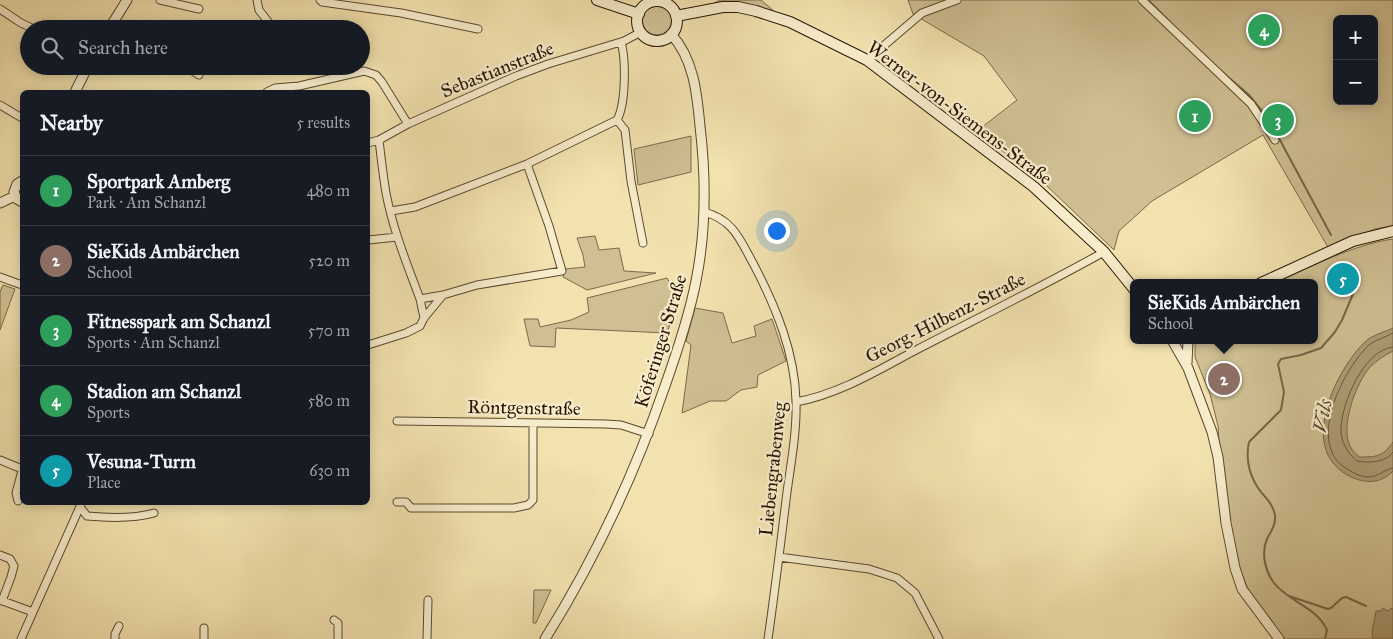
<!DOCTYPE html>
<html lang="en">
<head>
<meta charset="utf-8">
<style>
	:root { --surface:#171b24; --page:#242831; --text:#f1f3f6; --muted:#9ea1a6; --line:#363941; --accent:#db2777 }
	body { margin:0; font-family:"IM FELL Great Primer",serif; background:var(--page); color:var(--text) }
	.controls { position:absolute; right:15px; top:15px; display:grid; overflow:hidden; border-radius:8px; box-shadow:0 2px 12px #0003 }
	.controls button { width:45px; height:45px; display:grid; place-items:center; padding:0; border:0; border-bottom:1px solid var(--line); background:var(--surface); color:var(--text); font:25px sans-serif }
	.you { position:absolute; left:776px; top:230px; width:18px; height:18px; margin:-12px; border:4px solid #fff; border-radius:50%; background:#1a73e8; box-shadow:0 0 0 8px #1a73e833 }
	.badge { display:grid; place-items:center; width:32px; height:32px; border-radius:50%; background:var(--accent); color:#fff; font-size:16px; font-weight:700 }
	.pin { position:absolute; translate:-50% -50%; border:2px solid #fff; box-shadow:0 1px 5px #0006 }
	.popup { position:absolute; left:1130px; top:279px; width:188px; height:65px; box-sizing:border-box; display:grid; place-content:center; border-radius:8px; background:var(--surface); filter:drop-shadow(0 1px 4px #0005); font-size:16px; white-space:nowrap; color:var(--muted) }
	.popup b { font-size:19px; color:var(--text) }
	.popup::after { content:''; position:absolute; left:50%; top:100%; margin-left:-10px; border:10px solid transparent; border-top-color:var(--surface) }
	.list { margin:0; padding:0; list-style:none }
	h2 { display:flex; justify-content:space-between; align-items:center; height:65px; margin:0; padding:0 20px; font-size:21px }
	h2 small { font-size:16px; font-weight:400; color:var(--muted) }
	.list li { display:grid; grid-template-columns:32px 1fr auto; gap:15px; align-items:center; box-sizing:border-box; height:70px; padding:0 20px; border-top:1px solid var(--line) }
	.list b { display:block; font-size:19px; white-space:nowrap }
	.list p { margin:0; font-size:16px; white-space:nowrap; color:var(--muted) }
	.list em { font-size:16px; font-style:normal; color:var(--muted) }
	.icon { flex:none; width:28px; height:28px; fill:none; stroke:currentColor; stroke-width:2; stroke-linecap:round; stroke-linejoin:round }
	.map { position:relative; flex:none; width:1393px; height:639px; overflow:hidden }
	.search { position:absolute; background:var(--surface); box-shadow:0 2px 12px #0003; left:20px; top:20px; width:350px; height:55px; display:flex; align-items:center; gap:12px; box-sizing:border-box; padding:0 18px; border-radius:28px; color:var(--muted); font-size:19px }
	.panel { position:absolute; background:var(--surface); box-shadow:0 2px 12px #0003; left:20px; top:90px; width:350px; height:415px; border-radius:8px }
	.map>svg:first-child { display:block }
</style>
</head>
<body>
<div class="map">
<svg width="1393" height="639" viewBox="0 0 1393 639">
	<rect width="100%" height="100%" fill="#f2e2af"/>
	<filter id="stains"><feTurbulence type="fractalNoise" baseFrequency=".004" numOctaves="4"/><feColorMatrix values="0 0 0 0 .2 0 0 0 0 .09 0 0 0 0 .02 0 0 0 .5 -.17"/></filter>
	<radialGradient id="worn" r=".72"><stop offset=".6" stop-color="#630" stop-opacity="0"/><stop offset="1" stop-color="#630" stop-opacity=".3"/></radialGradient>
	<path fill="#cfbf92" stroke="#7b6a4a" fill-rule="evenodd" d="M720,0H761L775,12L750,6L711,5Z
		M908,0H1393V226L1375,229L1329,249L1263,135L1152,201L1119,231L1114,250L1047,186L977,131L1017,100L984,56L913,14ZM1337,19H1374V101H1337Z
		M642 20a15 15 0 1 1 30 0a15 15 0 1 1-30 0Z
		M691,136V172L638,185L634,149Z
		M595,236L599,250L619,248L624,271L656,273L587,290L563,277L565,269L585,267L583,255L577,238Z
		M1393,239V639H1282L1253,602L1234,554L1220,456L1218,426L1210,394L1195,357V345L1198,340H1314V283H1275C1313,266 1352,245 1393,239Z
		M667,278L679,299L667,333L556,328L555,347L530,346L524,319H538L540,327L571,320L589,312L587,298Z
		M3,285L15,289L0,330V292Z
		M695,308L723,313L732,343L756,336L754,326L772,319L786,361L758,375L757,387L741,390L726,401H710L682,413L691,345L686,341Z
		M534,590H551L536,623H533Z"/>
	<path fill="#ad9c74" stroke="#776646" d="M1393,328V351C1385,355 1377,360 1370,367C1356,383 1339,428 1351,448C1353,451 1357,454 1359,457C1376,457 1383,457 1393,442V471C1374,493 1337,477 1327,453C1313,419 1341,365 1365,342C1372,335 1385,332 1393,328Z
		M1383,608L1388,611L1391,608L1393,609V639H1373L1372,632L1376,611H1381Z"/>
	<g fill="none" stroke-linecap="round" stroke-linejoin="round">
		<path stroke="#6a583b" stroke-width="1" d="M1393,333C1386,337 1375,340 1369,345C1344,368 1307,441 1344,467C1352,472 1359,477 1369,477C1378,477 1385,469 1393,468
			M1393,347C1364,350 1342,402 1341,428C1340,441 1348,454 1357,461C1370,463 1385,463 1393,452"/>
		<path stroke="#776646" stroke-width="2" d="M1148,0L1171,23
			M1221,71L1249,95L1262,111L1274,129L1331,235
			M1289,596L1328,609L1331,608L1342,598L1346,597L1366,606
			M1325,639L1327,630C1317,607 1289,602 1274,583C1265,571 1261,553 1267,539C1271,531 1276,525 1275,515C1273,505 1267,499 1261,492C1250,478 1245,460 1249,442L1281,410L1284,392L1278,364L1281,359L1301,355L1321,348L1335,332L1342,320L1353,294"/>
		<g stroke="#5a482d" stroke-width="9">
			<path id="minor" d="M160,0L199,9
				M257,0L259,10L274,29
				M320,0L322,2L401,13L478,29
				M1142,0L1251,104L1275,140
				M0,9L21,23L34,29
				M621,42C626,59 626,104 617,120L625,130L631,181L643,243
				M867,60L922,13L957,0
				M175,66L193,71L199,75
				M267,92L275,88L299,86L364,71L376,75L382,82L408,124
				M0,105L22,118
				M379,140C381,157 383,175 386,193C393,230 407,264 420,299
				M368,143L379,140L408,124L516,76L548,64L624,41L641,32
				M391,211L415,207L527,164L617,120
				M704,212C734,220 740,240 754,265C776,307 795,353 796,401C797,431 791,463 787,492C781,541 775,590 768,639
				M368,240L397,237
				M0,277L22,285
				M443,295L477,285L562,271L549,226L527,164
				M368,345L406,333L420,326L424,318L443,295L420,299L424,318
				M796,402C840,394 880,369 918,349C980,317 1043,286 1104,252
				M397,421L606,424L621,425L649,434
				M0,460L22,469
				M18,501L16,493L22,471
				M397,502H406L411,508H514L528,505L533,500V423
				M80,507L87,516C109,518 133,519 154,513
				M0,555L10,559L14,566L11,577L2,601
				M779,557L869,569L897,578L915,593L939,639
				M0,600L33,612
				M334,620L338,623V639
				M204,628V639
				M21,639L82,502
				M115,639V634L119,626
				M427,639L428,600"/>
		</g>
		<g stroke="#5a482d" stroke-width="11">
			<path id="tertiary" d="M658,1V0
				M109,29L127,0
				M75,92L88,66
				M22,181L17,184L14,192L17,199L22,202
				M0,203L15,196
				M1172,340L1188,368L1212,432L1218,457L1226,523L1235,568L1242,589L1279,639
				M1187,363L1188,340
				M545,639C595,559 634,476 665,386C677,352 689,317 696,281C706,231 706,177 700,126C697,94 694,59 671,34"/>
		</g>
		<g stroke="#271502" stroke-width="12">
			<path id="secondary" d="M597,0L639,14
				M637 21a20 20 0 1 1 40 0a20 20 0 1 1-40 0Z
				M676,16L723,7H738L756,11L790,22L867,60L1034,187L1104,252L1134,289
				M1261,283L1353,241L1393,231"/>
		</g>
		<use href="#minor" stroke="#f7eccb" stroke-width="7"/>
		<use href="#tertiary" stroke="#f7eccb" stroke-width="9"/>
		<use href="#secondary" stroke="#f7eccb" stroke-width="10"/>
	</g>
	<g text-anchor="middle" stroke-width="4.5" stroke-linejoin="round" paint-order="stroke">
		<g font-size="19" fill="#271502" stroke="#f7eccb">
			<text transform="translate(497 69) rotate(-22)" y="7">Sebastianstraße</text>
			<text transform="translate(960 112) rotate(37)" y="7">Werner-von-Siemens-Straße</text>
			<text transform="translate(945 317) rotate(-27)" y="7">Georg-Hilbenz-Straße</text>
			<text transform="translate(660 341) rotate(-73)" y="7">Köferinger Straße</text>
			<text transform="translate(524 407) rotate(1)" y="7">Röntgenstraße</text>
			<text transform="translate(772 469) rotate(-84)" y="7">Liebengrabenweg</text>
		</g>
		<g font-size="20" font-style="italic" fill="#5d4b30" stroke="#f7eccb">
			<text transform="translate(1322 416) rotate(-79)" y="7">Vils</text>
		</g>
	</g>
	<rect width="100%" height="100%" filter="url(#stains)"/>
	<rect width="100%" height="100%" fill="url(#worn)"/>
</svg>
<div class="controls">
<button>+</button>
<button>−</button>
</div>
<div class="you"></div>
<div class="pin badge" style="left:1195px;top:116px;background:#2e9e5b">1</div>
<div class="pin badge" style="left:1224px;top:379px;background:#8d6e63">2</div>
<div class="popup"><b>SieKids Ambärchen</b>School</div>
<div class="pin badge" style="left:1278px;top:120px;background:#2e9e5b">3</div>
<div class="pin badge" style="left:1264px;top:30px;background:#2e9e5b">4</div>
<div class="pin badge" style="left:1343px;top:279px;background:#0f9aa8">5</div>
<div class="search"><svg class="icon" aria-label="search" viewBox="0 0 24 24"><circle cx="10" cy="10" r="6"/><path d="M15 15l6 6"/></svg>Search here</div>
<section class="panel">
<h2>Nearby<small>5 results</small></h2>
<ul class="list">
<li><span class="badge" style="background:#2e9e5b">1</span><div><b>Sportpark Amberg</b><p>Park · Am Schanzl</p></div><em>480 m</em></li>
<li><span class="badge" style="background:#8d6e63">2</span><div><b>SieKids Ambärchen</b><p>School</p></div><em>520 m</em></li>
<li><span class="badge" style="background:#2e9e5b">3</span><div><b>Fitnesspark am Schanzl</b><p>Sports · Am Schanzl</p></div><em>570 m</em></li>
<li><span class="badge" style="background:#2e9e5b">4</span><div><b>Stadion am Schanzl</b><p>Sports</p></div><em>580 m</em></li>
<li><span class="badge" style="background:#0f9aa8">5</span><div><b>Vesuna-Turm</b><p>Place</p></div><em>630 m</em></li>
</ul>
</section>
</div>
</body>
</html>
